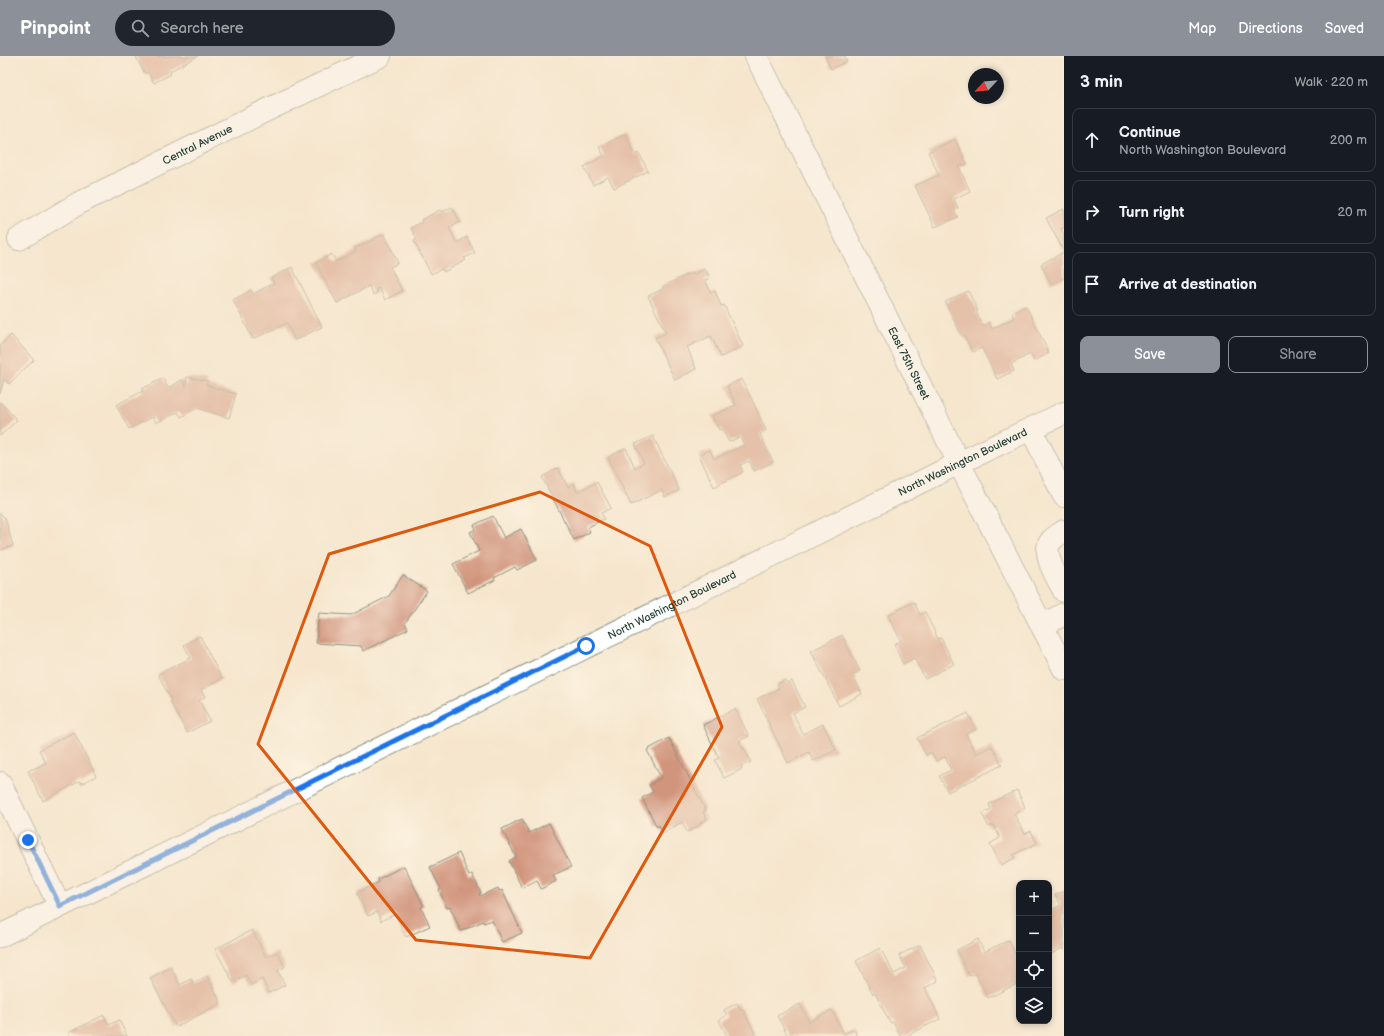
<!DOCTYPE html>
<html lang="en">
<head>
<meta charset="utf-8">
<style>
	:root { --surface:#171b24; --page:#20242c; --text:#f1f3f6; --muted:#9ea1a6; --line:#363941; --accent:#8c9099 }
	body { margin:0; font-family:"Balsamiq Sans",sans-serif; background:var(--page); color:var(--text) }
	.controls { position:absolute; right:12px; bottom:12px; display:grid; overflow:hidden; border-radius:8px; box-shadow:0 2px 6px #0003 }
	.controls button { width:36px; height:36px; display:grid; place-items:center; padding:0; border:0; border-bottom:1px solid var(--line); background:var(--surface); color:var(--text); font:20px sans-serif }
	.compass { position:absolute; left:968px; top:12px; width:36px; height:36px; border-radius:50%; background:var(--surface); box-shadow:0 2px 6px #0003; rotate:244deg }
	.stop { position:absolute; width:12px; height:12px; margin:-9px; border:3px solid #1a73e8; border-radius:50%; background:#fff }
	.stop.end { background:#1a73e8; border-color:#fff; box-shadow:0 1px 4px #0008 }
	.list { margin:0; padding:0; list-style:none }
	h2 { display:flex; justify-content:space-between; align-items:center; height:52px; margin:0; padding:0 16px; font-size:17px }
	h2 small { font-size:13px; font-weight:400; color:var(--muted) }
	.list li { display:grid; grid-template-columns:26px 1fr auto; gap:12px; align-items:center; box-sizing:border-box; height:64px; margin:0 8px 8px; padding:0 8px; border:1px solid var(--line); border-radius:8px }
	.list b { display:block; font-size:15px; white-space:nowrap }
	.list p { margin:0; font-size:13px; white-space:nowrap; color:var(--muted) }
	.list em { font-size:13px; font-style:normal; color:var(--muted) }
	.actions { display:flex; gap:8px; padding:12px 16px }
	.actions a { flex:1; padding:9px 0; border:1px solid var(--accent); border-radius:8px; text-align:center; font-size:14px; color:var(--accent) }
	.actions .main { background:var(--accent); color:#fff }
	.icon { flex:none; width:22px; height:22px; fill:none; stroke:currentColor; stroke-width:2; stroke-linecap:round; stroke-linejoin:round }
	.map { position:relative; flex:none; width:1064px; height:980px; overflow:hidden }
	header { display:flex; align-items:center; gap:24px; box-sizing:border-box; height:56px; padding:0 20px; background:var(--accent); color:#fff }
	header strong { font-size:19px }
	nav { display:flex; gap:22px; margin-inline-start:auto; font-size:14px }
	.search { width:280px; height:36px; background:var(--page); display:flex; align-items:center; gap:10px; box-sizing:border-box; padding:0 14px; border-radius:22px; color:var(--muted); font-size:15px }
	main { display:flex }
	aside { flex:1; background:var(--surface) }
	.map>svg:first-child { display:block }
</style>
</head>
<body>
<header>
<strong>Pinpoint</strong>
<div class="search"><svg class="icon" aria-label="search" viewBox="0 0 24 24"><circle cx="10" cy="10" r="6"/><path d="M15 15l6 6"/></svg>Search here</div>
<nav><a>Map</a><a>Directions</a><a>Saved</a></nav>
</header>
<main>
<div class="map">
<svg width="1064" height="980" viewBox="0 0 1064 980">
	<rect width="100%" height="100%" fill="#fcf5e5"/>
	<filter id="ink" filterUnits="userSpaceOnUse"><feTurbulence type="fractalNoise" baseFrequency=".025" numOctaves="2"/><feDisplacementMap in="SourceGraphic" scale="8" xChannelSelector="R" yChannelSelector="G"/><feConvolveMatrix kernelMatrix="1 2 1 2 8 2 1 2 1" color-interpolation-filters="sRGB"/></filter>
	<filter id="wash" filterUnits="userSpaceOnUse"><feTurbulence type="fractalNoise" baseFrequency=".012" numOctaves="4" result="noise"/><feDisplacementMap in="SourceGraphic" scale="16" xChannelSelector="R" yChannelSelector="G"/><feGaussianBlur stdDeviation="0.9" result="paint"/><feColorMatrix in="noise" values="0 0 0 0 0 0 0 0 0 0 0 0 0 0 0 0 0 1.4 0 .05"/><feComposite in="paint" operator="in"/></filter>
	<g filter="url(#wash)">
		<rect width="100%" height="100%" fill="#f6e6cd"/>
		<g id="blocks">
			<path fill="#d1947d" d="M139,0H198L170,15L171,18L154,27L148,16L145,18L136,1Z
				M825,0H845L847,5L831,13Z
				M625,78L636,99L639,97L648,115L614,132L608,121L593,129L584,111L604,100L599,91Z
				M955,83L967,108L959,111L970,135L954,143L958,152L954,154L958,161L935,171L915,130L939,119L928,96Z
				M452,151L460,166L449,172L457,187L467,181L475,197L464,202L466,204L444,216L442,213L431,218L414,185L417,183L411,172L422,166L421,164L440,154L442,156Z
				M1064,153V172L1061,173L1064,178V222L1051,228L1041,208L1064,196L1046,162Z
				M384,178L398,207L390,211L402,235L385,244L379,232L376,234L378,236L373,239L369,230L337,247L316,207L332,198L336,206L356,195L355,192L359,190V191Z
				M292,211L322,271L295,284L287,267L253,283L233,244L251,234L253,238L274,227L271,222Z
				M705,213L710,222L705,224L711,237L715,235L721,250L724,249L743,290L721,301L711,280L687,291L696,313L675,324L655,282L666,277L648,240L663,233L662,231L692,216L693,219Z
				M968,235L978,255L976,256L983,270L989,266L992,273L1014,262L1012,257L1026,250L1049,297L1034,305L1030,298L1011,308L1014,315L997,323L982,292L973,296L964,279L962,280L945,246Z
				M11,279L34,304L9,328L4,323L0,338V290Z
				M187,321L208,325L206,329L236,338L229,362L197,352L181,361L178,356L156,367L153,361L129,373L116,349L143,335L142,333L163,322L168,332L182,324L186,330Z
				M742,323L766,374L760,378L773,406L754,415L749,405L740,409L743,416L714,431L699,399L710,394L714,403L744,389L740,381L729,386L722,373L719,374L712,360L736,349L727,330Z
				M0,346L17,364L0,380Z
				M653,380L679,434L665,441L662,434L631,449L608,401L626,392L635,412L644,407L635,388Z
				M558,412L568,431L574,427L577,436L597,426L611,452L601,457L604,463L588,471L590,476L574,484L542,421Z
				M0,457L5,462L13,490L0,494Z
				M493,460L504,482L521,473L537,504L517,514L515,511L494,522L495,524L468,537L453,508L479,495L470,476L476,473L474,469Z
				M403,519L427,535L405,567L408,573L363,595L361,590L316,587L319,557L351,559L389,540Z
				M914,546L920,559L925,556L938,583L941,582L954,608L925,623L914,602L903,608L894,588L901,585L888,559Z
				M842,579L860,615L853,619L862,638L839,650L811,595Z
				M200,580L222,623L201,634L205,641L199,644L210,665L187,677L170,645L171,644L158,618L191,602L184,589Z
				M785,624L787,627L792,625L805,651L793,657L803,678L823,668L836,694L813,705L809,696L788,707L757,643L779,632L777,628Z
				M735,653L749,680L739,685L743,693L744,692L751,706L741,710L742,713L724,722L715,704L719,702L703,669Z
				M968,657L976,673L966,678L976,698L992,690L1002,709L948,736L939,720L951,714L945,701L936,705L931,696L926,699L917,682Z
				M74,676L96,720L81,728L80,725L43,745L28,715L46,707L39,694Z
				M669,682L706,755L703,756L707,763L699,768L700,769L687,776L682,766L663,777L659,769L657,771L642,742L653,736L649,729L661,722L647,694Z
				M1017,734L1025,751L1014,758L1025,778L1031,775L1037,787L1013,799L1015,802L1001,809L990,788L1000,782L994,769L989,771L982,758L991,753L989,748Z
				M522,763L529,777L549,767L571,811L553,819L556,825L541,833L537,824L522,832L509,805L516,801L502,773Z
				M459,797L469,820L472,818L481,837L479,838L480,840L498,832L499,835L502,834L522,877L502,886L492,864L484,867L483,865L461,875L450,851L447,852L439,834L441,833L430,811Z
				M404,810L424,850L421,851L430,870L406,881L395,858L381,865L377,856L368,860L357,837L379,826L378,823Z
				M1064,835V895L1062,892L1051,898L1049,894V855L1061,849L1055,839Z
				M252,874L266,901L277,896L285,911L278,915L285,929L269,937L262,923L251,929L246,919L233,926L215,893Z
				M978,883L984,896L1009,884L1019,906V927L988,942L976,917L969,920L957,894Z
				M920,889L938,925L925,932L940,963L906,980H900L893,966L890,967L875,937L873,938L856,905L880,892L894,918L906,912L899,899Z
				M171,911L180,929L191,923L193,927L207,920L221,947L176,971L150,922Z
				M737,947L740,953L742,952L756,980H727L719,964L727,959L724,954Z
				M800,948L809,966L832,954L844,978L854,973L857,980H788L777,960Z
				M104,959L109,969L119,964L127,980H70L68,977Z"/>
		</g>
	</g>
	<g filter="url(#ink)">
		<use href="#blocks" fill-opacity="0" stroke="#8a9280" stroke-width="1"/>
		<g fill="none" stroke-linecap="round" stroke-linejoin="round">
			<g stroke="#8a9280" stroke-width="24">
				<g id="minor">
					<path id="s1" d="M756,0L959,407L1064,613"/>
					<path id="s2" d="M19,183L79,147L265,55L380,0"/>
					<path d="M1031,373L1064,440"/>
					<path d="M1064,475C1060,478 1054,481 1051,485C1041,497 1058,523 1064,535"/>
					<path d="M1042,570L1064,558"/>
					<path d="M0,727L59,849"/>
					<path id="s3" d="M0,880L959,407L1064,357"/>
				</g>
			</g>
			<use href="#minor" stroke="#fff" stroke-width="22"/>
		</g>
	</g>
	<g fill="none" stroke-linecap="round" stroke-linejoin="round" filter="url(#ink)">
		<path stroke="#1a73e8" stroke-width="5" d="M28,784L60,850L586,590"/>
	</g>
	<path d="M0 0H1064V980H0ZM540,436L650,490L722,671L590,902L416,884L258,688L329,498Z" fill="#f6e6cd" fill-opacity=".55" fill-rule="evenodd"/>
	<path fill="none" stroke="#de580e" stroke-width="3" stroke-linejoin="round" d="M540,436L650,490L722,671L590,902L416,884L258,688L329,498Z"/>
	<g text-anchor="middle" stroke-width="4" stroke-linejoin="round" paint-order="stroke">
		<g font-size="11" fill="#1f3d34" stroke="#fcf5e5">
			<text dy="4" stroke="none"><textPath href="#s2" startOffset="202">Central Avenue</textPath></text>
			<text dy="4" stroke="none"><textPath href="#s1" startOffset="343">East 75th Street</textPath></text>
			<text dy="4" stroke="none"><textPath href="#s3" startOffset="1073">North Washington Boulevard</textPath></text>
			<text dy="4" stroke="none"><textPath href="#s3" startOffset="749">North Washington Boulevard</textPath></text>
		</g>
	</g>
</svg>
<div class="controls">
<button>+</button>
<button>−</button>
<button><svg class="icon" aria-label="locate" viewBox="0 0 24 24"><circle cx="12" cy="12" r="6"/><path d="M12 2v4M12 18v4M2 12h4M18 12h4"/></svg></button>
<button><svg class="icon" aria-label="layers" viewBox="0 0 24 24"><path d="M12 4l9 5-9 5-9-5zM3 14l9 5 9-5"/></svg></button>
</div>
<svg class="compass" viewBox="-18 -18 36 36"><path d="M0-13l5 13h-10z" fill="#e53935"/><path d="M0 13l5-13h-10z" fill="#9ea1a6"/></svg>
<div class="stop" style="left:586px;top:590px"></div>
<div class="stop end" style="left:28px;top:784px"></div>
</div>
<aside>
<h2>3 min<small>Walk · 220 m</small></h2>
<ul class="list">
<li><svg class="icon" aria-label="ahead" viewBox="0 0 24 24"><path d="M12 20V5M6 11l6-6 6 6"/></svg><div><b>Continue</b><p>North Washington Boulevard</p></div><em>200 m</em></li>
<li><svg class="icon" aria-label="right" viewBox="0 0 24 24"><path d="M7 20v-9h11M14 6l5 5-5 5"/></svg><div><b>Turn right</b></div><em>20 m</em></li>
<li><svg class="icon" aria-label="arrive" viewBox="0 0 24 24"><path d="M6 21V4h12l-3 4 3 4H6"/></svg><div><b>Arrive at destination</b></div></li>
</ul>
<div class="actions"><a class="main">Save</a><a>Share</a></div>
</aside>
</main>
</body>
</html>
